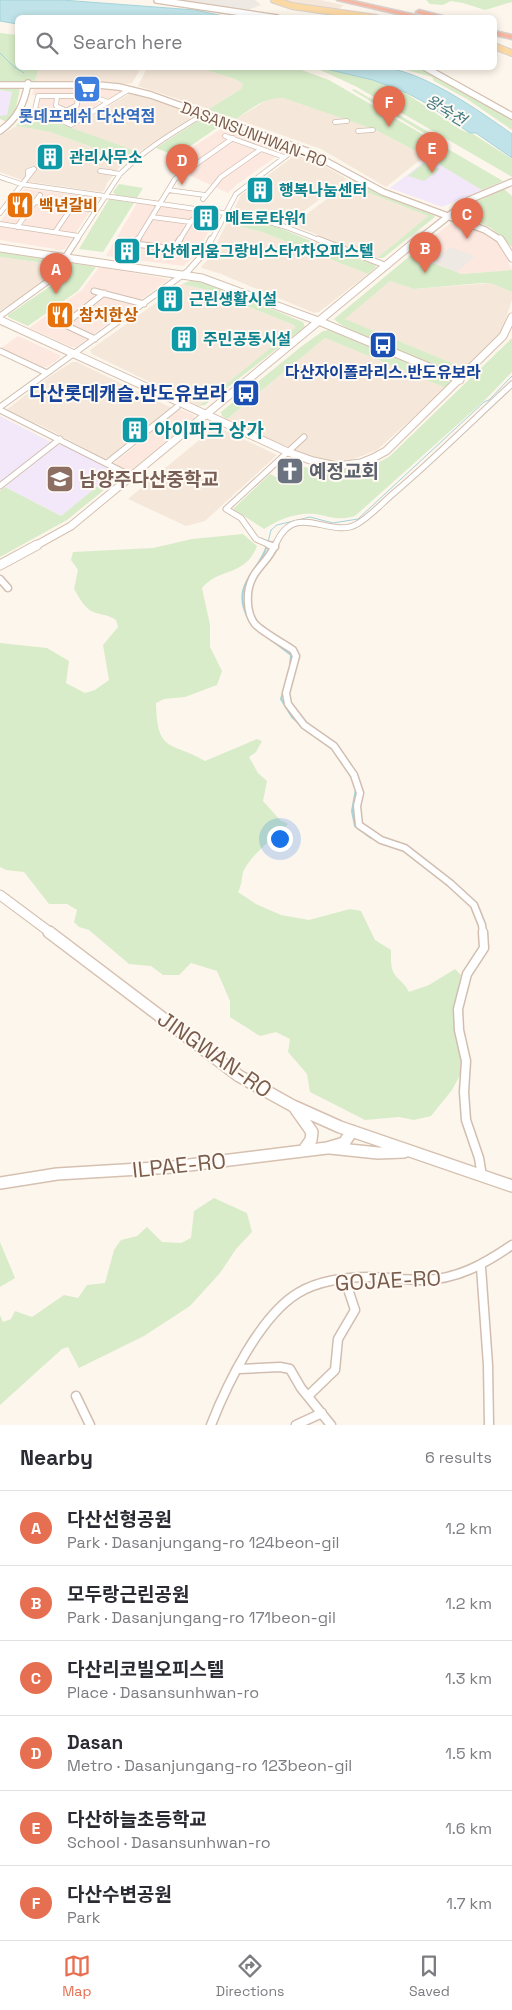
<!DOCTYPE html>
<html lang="en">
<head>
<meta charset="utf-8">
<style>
	:root { --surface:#fff; --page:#f7f7f7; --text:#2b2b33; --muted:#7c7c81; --line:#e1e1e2; --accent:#e76f51 }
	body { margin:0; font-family:"Space Grotesk","Noto Sans KR",sans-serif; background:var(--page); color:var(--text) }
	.you { position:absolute; left:279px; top:838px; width:18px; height:18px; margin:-12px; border:4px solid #fff; border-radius:50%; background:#1a73e8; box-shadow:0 0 0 8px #1a73e833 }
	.badge { display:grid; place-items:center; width:32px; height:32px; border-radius:50%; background:var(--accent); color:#fff; font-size:16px; font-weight:700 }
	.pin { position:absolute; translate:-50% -41px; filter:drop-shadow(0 1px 2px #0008) }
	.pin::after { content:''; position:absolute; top:26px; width:18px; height:15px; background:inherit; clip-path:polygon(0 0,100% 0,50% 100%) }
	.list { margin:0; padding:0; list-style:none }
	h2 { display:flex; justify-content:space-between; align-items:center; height:65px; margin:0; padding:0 20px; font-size:21px }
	h2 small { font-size:16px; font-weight:400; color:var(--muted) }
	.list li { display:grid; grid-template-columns:32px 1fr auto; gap:15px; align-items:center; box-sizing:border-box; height:75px; padding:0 20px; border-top:1px solid var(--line) }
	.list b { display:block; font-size:19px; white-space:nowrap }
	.list p { margin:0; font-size:16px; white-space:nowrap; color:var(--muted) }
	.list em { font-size:16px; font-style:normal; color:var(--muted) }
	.icon { flex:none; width:28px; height:28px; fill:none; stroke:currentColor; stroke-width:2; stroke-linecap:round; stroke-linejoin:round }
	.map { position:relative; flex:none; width:512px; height:1425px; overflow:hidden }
	.search { position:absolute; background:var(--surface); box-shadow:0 2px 8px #0003; left:15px; right:15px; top:15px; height:55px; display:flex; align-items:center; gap:12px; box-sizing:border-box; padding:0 18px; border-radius:8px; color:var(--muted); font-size:19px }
	.sheet { height:515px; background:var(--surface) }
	nav { display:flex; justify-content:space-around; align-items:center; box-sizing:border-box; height:70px; border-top:1px solid var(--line); background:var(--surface); font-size:14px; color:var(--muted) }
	nav a { display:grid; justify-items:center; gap:2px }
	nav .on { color:var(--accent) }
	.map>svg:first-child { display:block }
</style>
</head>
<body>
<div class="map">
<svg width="512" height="1425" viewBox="0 0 512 1425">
	<rect width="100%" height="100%" fill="#fdf6ec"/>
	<path fill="#f5e8da" d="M281,0H320L344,5L337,10Z
		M39,68H141L132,83L128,84L96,81H35Z
		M147,68H200L235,79L243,84L241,89L209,109L138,86Z
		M132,92L178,107L195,116L139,152L71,128Z
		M270,98H283L376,130L425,156L386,187L321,149L236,119Z
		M16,126L50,132L128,160L122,164L107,183L104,191L100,192L24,181L0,172V136Z
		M298,153L310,157L347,179L288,223L272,217L238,210L235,207L241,195Z
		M347,184H353L366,192L428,216L377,258L292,225Z
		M227,223L262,232L368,274L319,312L314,313L221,274L202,268L201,267L209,258Z
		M0,257L58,265L45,281L0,311Z
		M390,281L414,289L490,283L512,292V300L501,333L464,368L344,319Z
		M182,284L207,290L294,325L295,328L199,406L92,354L90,350Z
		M325,338L446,388L377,450L351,460L341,461L317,459L260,435L227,419Z
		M72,362H77L172,408L110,458L105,459L44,427L6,410L49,377Z
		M216,426L277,455L205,521L186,526L128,499Z"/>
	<path fill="#fde8e0" d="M38,87L77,88L74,95H32L34,88Z
		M99,87L123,90L124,91L107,100L81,94L82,88Z
		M88,97L101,104L71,122H66L37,109L39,98Z
		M227,125L286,147L287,149L236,185L228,193L170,166L174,159Z
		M26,189L96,197L98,199L65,249L61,250L0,240V222L23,190Z
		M137,203L214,214L217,215L196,255L183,266L106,256Z
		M452,222H458L493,237L499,243L512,270L462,274L411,255Z
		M99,267L169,279L76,347H71L29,328L82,290Z
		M18,336L60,355V358L47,367H43L1,348Z
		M180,409L194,415V418L129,472L113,464Z"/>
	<path fill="#efe9e4" d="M167,0H255L261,5L248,10Z
		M450,247L475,256L457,272L432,262Z"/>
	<path fill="#f3e8fa" d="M0,90L12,92L7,116H0Z
		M429,158L482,190L442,207L390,188Z
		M0,416L51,442L0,482Z
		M58,445H63L115,472L61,516L5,487Z"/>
	<path fill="#d8ecc9" d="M426,0H512V2L485,10L463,3L451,1L443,5L430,4Z
		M0,33L17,35L18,68H39L35,81H0Z
		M200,68H296L329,80L503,181L482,190L425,156L376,130L283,98C264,97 251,109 236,119L206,109H209L241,89L243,84L235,79Z
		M316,68L350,73L373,80L407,94L461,130L473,134L512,159V177L357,87Z
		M399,68H425L512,117V130L467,99L434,81L432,77Z
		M16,88L20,90L15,111L7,122L0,119V116L7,115L12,92L0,90V89Z
		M354,89L446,142L442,144L352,90Z
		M28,110H31L41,117L139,152L128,160L50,132L16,126Z
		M204,117L224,123L176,156L156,148Z
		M424,163L440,169L424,181L408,176Z
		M352,180L381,195L433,215L435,217L383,258H377L428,216L366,192L353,184H347Z
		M119,184L143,188L137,198L116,195L113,192Z
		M504,189L512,196V247L491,228L463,215L462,213L472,204Z
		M109,199L134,203L103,252L79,249Z
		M234,217L275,226L328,248L320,255L262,232L227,223L230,218Z
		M333,250L375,265L376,267L368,274L325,257Z
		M0,252L57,261L59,263L58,265L0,257Z
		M411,255L462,274L512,270V292L490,283H481L414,289L390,281L345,319L464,368L460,372L454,373C434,365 342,330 334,319Z
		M71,263L96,267L78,291L28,326L8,317V315L52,285L67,264Z
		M193,280L221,288L303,322L305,327L205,405L199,406L295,328L294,325L207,290L182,284Z
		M329,330L449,380L450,384L446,388L325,338L227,419L222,416L221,412L302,346L323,331Z
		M512,338V372L486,399L355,516C338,521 332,517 316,514C297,512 279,519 264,529L233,509L270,474L288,483L304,467C334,472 364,473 390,456Z
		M115,472L120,474V477L67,520L0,557V491L5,487L61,516Z
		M243,534L257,546C245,577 219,567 202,588L210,625V647L222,671L217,685L185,697L164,699L156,703C157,754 171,741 205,761L257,739L262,741L256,752L249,757L258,773L267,781L263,801L280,820L288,824C274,839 254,851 244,870C241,876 243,883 238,892L256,904L281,915L309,920L350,909L361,911L375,940L391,950C391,958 390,968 395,975C400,981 405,984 409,992L429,985L455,969L461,975L454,1012L461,1061L460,1075L452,1090L431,1116L414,1120L399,1117L365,1120L310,1092L307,1074L288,1052L290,1039L276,1032L260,1036L230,1017V1001L217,971L191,963L179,975H163L151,966L129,964L89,930L79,927L74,922L77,910L67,904H49L24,872L6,870L0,867V643L47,648L69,661L66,683L85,693L95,690L109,680L103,645L118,627L116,620C107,614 101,615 93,612C84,608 79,597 74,589L78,570L71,560L73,552L153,548L192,539Z
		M214,1198L247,1213L252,1232L236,1249L220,1273L190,1306L144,1336L79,1368L68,1347L62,1349L0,1405V1315L3,1322L11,1319L15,1311L32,1317L64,1295L78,1298L87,1285L105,1283L114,1250L121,1240L137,1236L147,1227L162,1242L181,1243L191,1238L194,1211Z
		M0,1242L15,1278L0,1287Z"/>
	<path fill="#bfe3e8" stroke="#a5d3da" d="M0,0H62L195,10L228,17L18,18L17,24L0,21Z
		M322,68C343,67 366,64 387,68C428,74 479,111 512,134V158L476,133H470L422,101L407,93L373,80Z"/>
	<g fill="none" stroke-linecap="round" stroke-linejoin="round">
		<path stroke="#a5d3da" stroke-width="1" d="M0,53L13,66L24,73
			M267,546L271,530L277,525L310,517L333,523L358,519L484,402L489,400L512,376"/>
		<path stroke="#a5d3da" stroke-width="2" d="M248,618C230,583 260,572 267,545
			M270,639L291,655L290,666
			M288,675L281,699L292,717L306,730
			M329,745L338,757
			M348,771L353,780
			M356,789L352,811L355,826L371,838"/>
		<g stroke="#d1beb0" stroke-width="5.5">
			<path id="street-far3" d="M57,96L56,106L67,111
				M108,102L91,96H38L35,109L71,125L130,89
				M54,118L77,105L79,85
				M335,122L347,121
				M358,131L373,130
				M225,136L284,157
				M111,172L100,171L120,174
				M0,177L21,184L252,217L286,227L322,241
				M168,190L205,195
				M203,199L221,177L261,149
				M35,202L96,210
				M0,213L34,169L28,171V175
				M152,217L190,222
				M0,224L79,236
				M17,227L40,195
				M55,232L72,207
				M76,241L120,174C146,148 176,131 207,112
				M137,241L175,179L233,138
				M179,241L192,220
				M211,241L236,194L298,147"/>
		</g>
		<g stroke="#d1beb0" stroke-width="7">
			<path id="street-far2" d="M318,239L387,266
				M128,243L204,253
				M135,244L138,239
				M174,249L180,239
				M94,291L144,304
				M0,316L51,279L77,239
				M59,322L95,339
				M65,324L104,293
				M0,351L47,373
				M0,407L188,271L204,253L211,239
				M0,410L131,476
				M107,463L177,407
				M0,486L60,439
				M272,546L256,539L241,518L226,509L304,437
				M275,546C294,498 330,540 357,524C371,516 383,502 395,492C435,458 473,420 512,384"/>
		</g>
		<g stroke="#d1beb0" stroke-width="9">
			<path id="street-far1" d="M269,545L275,547
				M275,545C269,560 257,567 252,579C246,591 246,613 255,624C261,631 284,644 293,650L296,656L286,693L288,704L304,725L334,746L354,775L360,793L357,806L359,825L381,840L405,848L450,883L474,905L482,925L483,933
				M0,579L8,588"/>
		</g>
		<g stroke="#d1beb0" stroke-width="11">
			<path id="street" d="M482,1176L479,1158L466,1120L464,1092L466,1061L459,1030L458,1009L467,974L484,948L483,932
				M481,1267L488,1365L489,1425
				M239,1369L280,1367L290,1369L301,1388L331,1425
				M76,1396L90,1425
				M308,1396L335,1370L338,1339L355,1310L345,1280
				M211,1425C227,1384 260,1316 298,1293C317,1281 346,1277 368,1277C386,1277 404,1280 421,1280C457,1280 484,1264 512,1245
				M296,1425L322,1413"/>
		</g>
		<g stroke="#d6c0b0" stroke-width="8">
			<path id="secondary-far3" d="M157,0L277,18
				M426,68L512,116
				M0,85H98L119,87L151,95L307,151L383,192L485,230L502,241
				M0,131C18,118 24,104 28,83
				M417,241L469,200L512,182"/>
		</g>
		<g stroke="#d6c0b0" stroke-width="9">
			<path id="secondary-far2" d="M500,239L512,258
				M0,248L202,278L321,322L460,380
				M0,320L288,452L313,461L337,466L361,463L373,458L386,451L503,336L512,317
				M35,546L71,526L418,239"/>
		</g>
		<g stroke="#d6c0b0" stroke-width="11">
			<path id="secondary-far1" d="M0,565L37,545
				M0,895L51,933"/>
		</g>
		<g stroke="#d6c0b0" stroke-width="14">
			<path id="secondary" d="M49,932L239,1076L293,1106L340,1127L512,1186
				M295,1108L312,1132L311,1140L304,1150
				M330,1148L378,1153L404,1152
				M0,1183L57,1174L173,1167L327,1148L344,1143L352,1131"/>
		</g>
		<g stroke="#dad1cd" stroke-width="8">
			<path id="primary" d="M274,0L292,6L376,18
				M494,46L512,53"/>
		</g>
		<g stroke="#dad1cd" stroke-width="3">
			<path id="highway" d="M337,0H349L429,18H415Z
				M419,10L446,17L447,18H434L417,13L416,12Z
				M494,31L512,35V39L494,35Z"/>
		</g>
		<use href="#street-far3" stroke="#fff" stroke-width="4"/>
		<use href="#street-far2" stroke="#fff" stroke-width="5"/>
		<use href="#street-far1" stroke="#fff" stroke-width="6"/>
		<use href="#street" stroke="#fff" stroke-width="8"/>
		<use href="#secondary-far3" stroke="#fff" stroke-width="5.5"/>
		<use href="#secondary-far2" stroke="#fff" stroke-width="7"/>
		<use href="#secondary-far1" stroke="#fff" stroke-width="9"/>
		<use href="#secondary" stroke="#fff" stroke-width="11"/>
		<use href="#primary" stroke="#fbd9a5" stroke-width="6"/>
		<use href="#highway" fill="#f7b7a3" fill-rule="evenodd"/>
	</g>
	<defs>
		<g id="supermarket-square" transform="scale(1.4375)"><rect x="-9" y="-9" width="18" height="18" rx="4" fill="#3f7fe0" stroke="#fffaf3"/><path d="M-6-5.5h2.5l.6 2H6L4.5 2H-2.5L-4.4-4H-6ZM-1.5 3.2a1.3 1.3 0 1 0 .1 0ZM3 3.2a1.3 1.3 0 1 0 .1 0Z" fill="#fff"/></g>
		<g id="building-square" transform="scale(1.4375)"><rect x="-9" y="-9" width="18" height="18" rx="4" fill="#0f9aa8" stroke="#fffaf3"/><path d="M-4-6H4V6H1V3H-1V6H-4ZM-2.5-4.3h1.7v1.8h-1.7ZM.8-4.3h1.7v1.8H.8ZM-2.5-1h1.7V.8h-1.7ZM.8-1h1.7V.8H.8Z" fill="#fff"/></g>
		<g id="restaurant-square" transform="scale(1.4375)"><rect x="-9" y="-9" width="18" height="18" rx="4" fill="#e8710a" stroke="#fffaf3"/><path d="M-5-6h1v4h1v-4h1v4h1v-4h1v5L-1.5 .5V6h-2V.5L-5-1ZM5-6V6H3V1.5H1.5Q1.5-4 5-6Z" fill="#fff"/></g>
		<g id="bus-square" transform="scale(1.4375)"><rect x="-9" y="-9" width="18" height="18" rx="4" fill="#1a4fb4" stroke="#fffaf3"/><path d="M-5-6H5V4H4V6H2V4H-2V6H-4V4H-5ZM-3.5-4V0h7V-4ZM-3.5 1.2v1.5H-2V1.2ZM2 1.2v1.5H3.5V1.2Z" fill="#fff"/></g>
		<g id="church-square" transform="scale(1.4375)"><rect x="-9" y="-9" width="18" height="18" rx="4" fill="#6b7280" stroke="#fffaf3"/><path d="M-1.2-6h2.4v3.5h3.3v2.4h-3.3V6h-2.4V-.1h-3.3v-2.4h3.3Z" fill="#fff"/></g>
		<g id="school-square" transform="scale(1.4375)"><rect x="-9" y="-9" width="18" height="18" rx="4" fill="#8d6e63" stroke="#fffaf3"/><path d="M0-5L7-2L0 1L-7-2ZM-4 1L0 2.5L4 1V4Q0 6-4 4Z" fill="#fff"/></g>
	</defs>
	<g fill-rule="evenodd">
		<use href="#supermarket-square" x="87" y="89"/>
		<use href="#building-square" x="50" y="157"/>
		<use href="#building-square" x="260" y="190"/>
		<use href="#restaurant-square" x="20" y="205"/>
		<use href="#building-square" x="206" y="218"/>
		<use href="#building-square" x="127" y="251"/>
		<use href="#building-square" x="170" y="299"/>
		<use href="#restaurant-square" x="60" y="315"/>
		<use href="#building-square" x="184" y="339"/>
		<use href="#bus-square" x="383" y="345"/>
		<use href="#bus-square" x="246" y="393"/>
		<use href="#building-square" x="135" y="430"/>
		<use href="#church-square" x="290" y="471"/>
		<use href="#school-square" x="60" y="479"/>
	</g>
	<g text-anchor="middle" stroke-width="4" stroke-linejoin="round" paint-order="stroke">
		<g font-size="16" font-style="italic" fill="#437c86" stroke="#fffaf3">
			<text transform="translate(446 110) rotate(31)" y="6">왕숙천</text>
		</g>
		<g font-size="16" font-weight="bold" fill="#366cbe" stroke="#fffaf3">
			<text x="87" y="122">롯데프레쉬 다산역점</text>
		</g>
		<g font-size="16" fill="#7a5c4d" stroke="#fffaf3">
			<text transform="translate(254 134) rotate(21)" y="6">DASANSUNHWAN-RO</text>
		</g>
		<g font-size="16" font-weight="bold" fill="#0d838f" stroke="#fffaf3" text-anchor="start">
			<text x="69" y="163">관리사무소</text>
			<text x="279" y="196">행복나눔센터</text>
			<text x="225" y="224">메트로타워1</text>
			<text x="146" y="257">다산헤리움그랑비스타1차오피스텔</text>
			<text x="189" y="305">근린생활시설</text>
			<text x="203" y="345">주민공동시설</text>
		</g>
		<g font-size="16" font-weight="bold" fill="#c56008" stroke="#fffaf3" text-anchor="start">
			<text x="39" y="211">백년갈비</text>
			<text x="79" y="321">참치한상</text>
		</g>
		<g font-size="16" font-weight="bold" fill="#164399" stroke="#fffaf3">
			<text x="383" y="378">다산자이폴라리스.반도유보라</text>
		</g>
		<g font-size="19" font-weight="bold" fill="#164399" stroke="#fffaf3" text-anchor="end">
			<text x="227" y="400">다산롯데캐슬.반도유보라</text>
		</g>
		<g font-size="19" font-weight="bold" fill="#0d838f" stroke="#fffaf3" text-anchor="start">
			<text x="154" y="437">아이파크 상가</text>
		</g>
		<g font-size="19" font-weight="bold" fill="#5b616d" stroke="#fffaf3" text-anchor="start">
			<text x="309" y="478">예정교회</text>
		</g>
		<g font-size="19" font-weight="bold" fill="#785e54" stroke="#fffaf3" text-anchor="start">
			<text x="79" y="486">남양주다산중학교</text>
		</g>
		<g font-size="22" fill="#7a5c4d" stroke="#fffaf3">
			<text transform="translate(215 1054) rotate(35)" y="8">JINGWAN-RO</text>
			<text transform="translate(179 1165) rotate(-6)" y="8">ILPAE-RO</text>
			<text transform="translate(388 1280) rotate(-3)" y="8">GOJAE-RO</text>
		</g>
	</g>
</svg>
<div class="you"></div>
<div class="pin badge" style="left:56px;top:294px">A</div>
<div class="pin badge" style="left:425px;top:273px">B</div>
<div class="pin badge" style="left:467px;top:239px">C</div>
<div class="pin badge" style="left:182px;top:185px">D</div>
<div class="pin badge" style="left:432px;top:173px">E</div>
<div class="pin badge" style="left:389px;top:127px">F</div>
<div class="search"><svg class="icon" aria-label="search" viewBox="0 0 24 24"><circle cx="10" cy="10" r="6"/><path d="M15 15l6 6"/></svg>Search here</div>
</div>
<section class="sheet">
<h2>Nearby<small>6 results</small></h2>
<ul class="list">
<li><span class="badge">A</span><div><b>다산선형공원</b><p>Park · Dasanjungang-ro 124beon-gil</p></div><em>1.2 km</em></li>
<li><span class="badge">B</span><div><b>모두랑근린공원</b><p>Park · Dasanjungang-ro 171beon-gil</p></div><em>1.2 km</em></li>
<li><span class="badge">C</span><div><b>다산리코빌오피스텔</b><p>Place · Dasansunhwan-ro</p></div><em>1.3 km</em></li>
<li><span class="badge">D</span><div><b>Dasan</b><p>Metro · Dasanjungang-ro 123beon-gil</p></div><em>1.5 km</em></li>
<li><span class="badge">E</span><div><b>다산하늘초등학교</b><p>School · Dasansunhwan-ro</p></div><em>1.6 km</em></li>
<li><span class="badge">F</span><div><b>다산수변공원</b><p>Park</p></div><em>1.7 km</em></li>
</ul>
</section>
<nav>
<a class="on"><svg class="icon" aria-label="map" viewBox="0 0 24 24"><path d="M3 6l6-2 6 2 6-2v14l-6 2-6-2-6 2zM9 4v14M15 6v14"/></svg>Map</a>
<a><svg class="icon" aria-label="directions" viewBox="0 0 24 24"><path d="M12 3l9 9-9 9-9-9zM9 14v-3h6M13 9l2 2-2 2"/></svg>Directions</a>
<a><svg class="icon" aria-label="saved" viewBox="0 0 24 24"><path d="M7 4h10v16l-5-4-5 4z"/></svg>Saved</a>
</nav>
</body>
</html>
